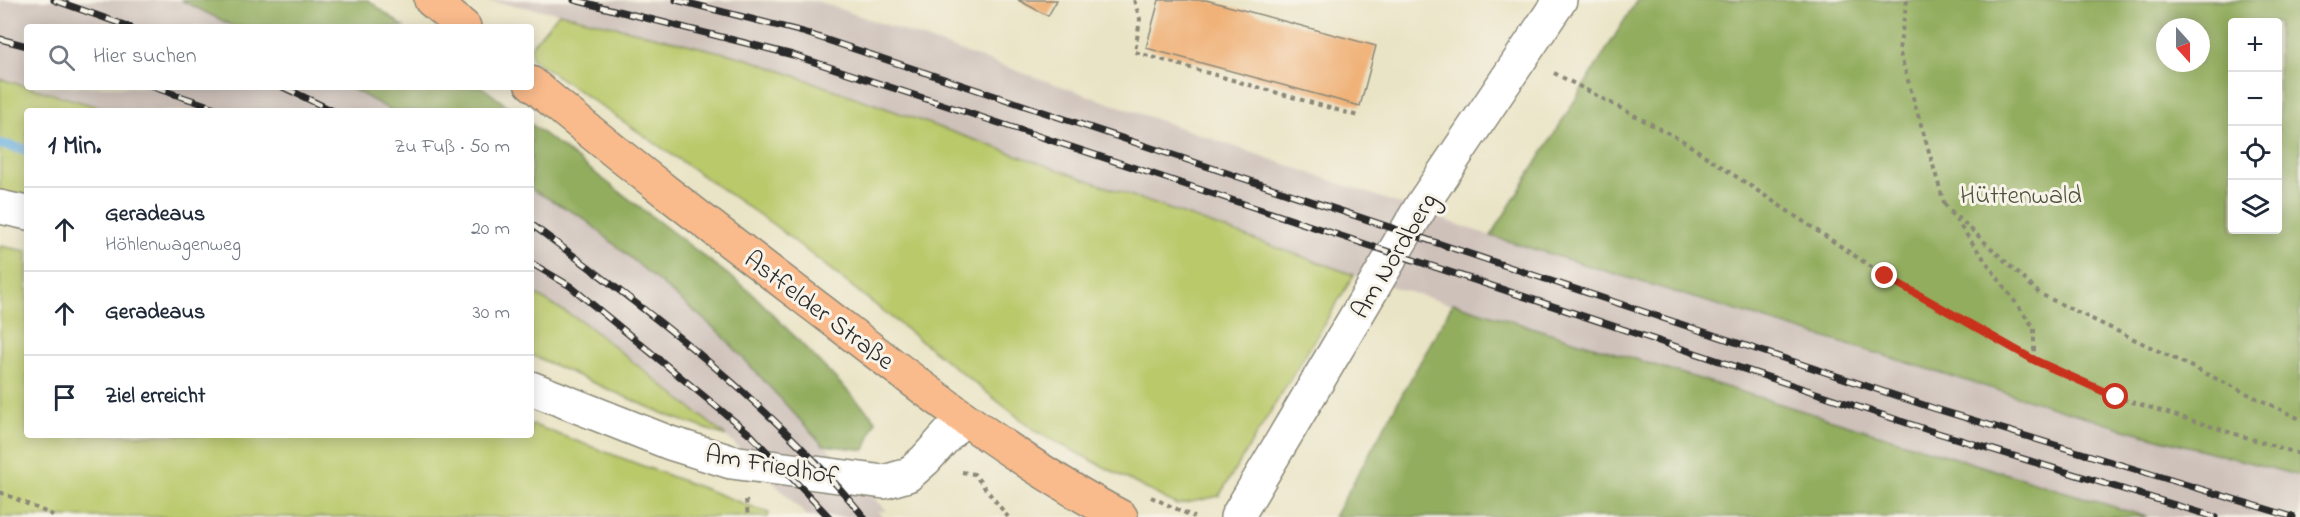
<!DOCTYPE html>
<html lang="de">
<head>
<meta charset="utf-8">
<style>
	:root { --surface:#fff; --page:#f6f6f7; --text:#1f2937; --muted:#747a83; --line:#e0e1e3 }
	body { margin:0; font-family:"Indie Flower",sans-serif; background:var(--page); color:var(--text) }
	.controls { position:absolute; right:18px; top:18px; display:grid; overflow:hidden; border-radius:6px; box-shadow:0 3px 15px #0003 }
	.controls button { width:54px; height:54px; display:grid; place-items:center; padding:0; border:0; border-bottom:2px solid var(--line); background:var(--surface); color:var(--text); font:30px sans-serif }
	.compass { position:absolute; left:2156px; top:18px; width:54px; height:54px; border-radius:50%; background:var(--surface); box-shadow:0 3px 15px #0003; rotate:159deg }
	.stop { position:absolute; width:18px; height:18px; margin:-14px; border:4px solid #c8321e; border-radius:50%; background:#fff }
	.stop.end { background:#c8321e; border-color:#fff; box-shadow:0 2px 6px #0008 }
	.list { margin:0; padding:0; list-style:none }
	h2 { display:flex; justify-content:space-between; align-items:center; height:78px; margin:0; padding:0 24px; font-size:26px }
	h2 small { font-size:20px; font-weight:400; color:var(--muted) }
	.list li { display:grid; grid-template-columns:39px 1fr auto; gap:18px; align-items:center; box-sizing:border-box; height:84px; padding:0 24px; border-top:2px solid var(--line) }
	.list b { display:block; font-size:22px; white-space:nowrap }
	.list p { margin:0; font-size:20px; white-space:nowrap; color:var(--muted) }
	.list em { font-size:20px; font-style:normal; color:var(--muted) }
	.icon { flex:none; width:33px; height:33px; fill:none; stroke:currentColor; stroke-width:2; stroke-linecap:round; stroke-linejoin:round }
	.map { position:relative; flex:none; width:2300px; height:517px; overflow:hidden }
	.search { position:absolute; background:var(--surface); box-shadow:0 3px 15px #0003; left:24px; top:24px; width:510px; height:66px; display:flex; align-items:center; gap:15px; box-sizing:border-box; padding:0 21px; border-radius:6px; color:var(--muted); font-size:22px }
	.panel { position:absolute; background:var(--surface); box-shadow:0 3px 15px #0003; left:24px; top:108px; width:510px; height:330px; border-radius:6px }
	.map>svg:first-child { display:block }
</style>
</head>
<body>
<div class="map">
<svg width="2300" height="517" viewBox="0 0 2300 517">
	<rect width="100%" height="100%" fill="#f7f3e8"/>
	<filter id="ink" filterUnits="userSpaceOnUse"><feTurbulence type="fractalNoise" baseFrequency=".0167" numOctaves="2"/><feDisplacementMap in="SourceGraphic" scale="12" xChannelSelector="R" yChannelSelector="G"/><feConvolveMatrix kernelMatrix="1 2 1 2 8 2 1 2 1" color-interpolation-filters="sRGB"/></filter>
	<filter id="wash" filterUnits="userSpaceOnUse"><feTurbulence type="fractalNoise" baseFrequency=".008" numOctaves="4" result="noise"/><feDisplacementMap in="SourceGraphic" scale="24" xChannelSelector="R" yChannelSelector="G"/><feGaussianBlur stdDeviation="1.35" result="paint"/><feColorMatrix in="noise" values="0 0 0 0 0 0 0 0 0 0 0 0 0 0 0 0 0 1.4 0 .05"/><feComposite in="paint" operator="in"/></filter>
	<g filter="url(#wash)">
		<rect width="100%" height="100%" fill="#eae4c6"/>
		<path fill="#cec1ba" d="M0,0H181L235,27H27V86L0,79Z
			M482,0L817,1L1491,236L2128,430L2300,476V517H2146L1354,275L745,58L559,13Z
			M29,87H349L392,111H113Z
			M531,189L582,217L721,334L887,511H878L882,517H808L726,436L583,322L531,292Z"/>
		<path fill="#bac96b" stroke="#727a4b" stroke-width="1.5" d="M559,13L745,58L1354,275L1219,496L1177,505L1037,432L774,225L531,58V46Z
			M0,79L113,111H27V200L0,197Z
			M0,246L27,251V435H531V424L769,513L768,517H0Z
			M531,292L583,322L726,436L664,414L531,355Z"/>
		<path fill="#93ad5f" stroke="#5f6c45" stroke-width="1.5" fill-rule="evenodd" d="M181,0H368L404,27H235Z
			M1637,0H2300V476L2128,430L1491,236ZM2278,22V230H2232V22ZM2165,27H2201V63H2165Z
			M349,87H482L514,111H392Z
			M531,124L752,293L876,420L865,450L823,445L721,334L582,217L531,189Z
			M1453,303L2147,517H1334Z"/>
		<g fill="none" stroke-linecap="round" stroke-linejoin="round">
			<path stroke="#69b0e0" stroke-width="10" d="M0,144L27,150"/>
		</g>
		<g id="blocks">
			<path fill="#f0b279" d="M1018,0H1057L1048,16Z
				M1159,0H1206L1376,46L1360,106L1146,48Z"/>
		</g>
	</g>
	<g filter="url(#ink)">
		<use href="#blocks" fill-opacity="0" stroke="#8a8878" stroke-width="1.5"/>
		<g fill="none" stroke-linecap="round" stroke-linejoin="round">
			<g stroke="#8a8878" stroke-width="36">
				<path id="street" d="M0,207L27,213
					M531,388L670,443L731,462L884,482L908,475L925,460L963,418
					M1237,517L1422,205L1560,0"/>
			</g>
			<g stroke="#8a8878" stroke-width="36">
				<path id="primary" d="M431,0L464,27
					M531,83C629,165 731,242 832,319C925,390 1017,462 1121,517"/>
			</g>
			<path stroke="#8a8878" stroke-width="4" stroke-dasharray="4.5 4.5" stroke-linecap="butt" d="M1134,0L1140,19L1135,52L1358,116
				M1907,0L1899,50L1945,206
				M1554,73L1683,141L1885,276L2034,360L2116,397L2300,454
				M1944,204L2040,294L2300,419
				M1950,212L2034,328V360
				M962,472L974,474L1008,517
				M0,492L57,517
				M1151,497L1194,517
				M746,500L748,517"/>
			<use href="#street" stroke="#fff" stroke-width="33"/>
			<use href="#primary" stroke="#fabb8c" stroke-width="33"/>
			<g stroke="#2b2b2b" stroke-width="7">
				<path id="rail" d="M54,0L130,27
					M574,0L793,55L1928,430L2215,517
					M676,0L803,32L1933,408L2293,517
					M0,39L27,46
					M153,87L224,111
					M283,87L333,111
					M531,224C650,312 770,402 864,517
					M531,263L570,286L751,435L829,517"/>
			</g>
			<use href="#rail" stroke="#f7f3e8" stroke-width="4.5" stroke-dasharray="14" stroke-linecap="butt"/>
		</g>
	</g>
	<g fill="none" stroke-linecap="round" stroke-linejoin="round" filter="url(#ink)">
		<path stroke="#c8321e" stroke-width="8" d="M1885,276L2034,360L2116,397"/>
	</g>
	<g text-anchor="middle" stroke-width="6" stroke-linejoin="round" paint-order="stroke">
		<g font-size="26" fill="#4f523b" stroke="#f7f3e8">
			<text x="2021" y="203">Hüttenwald</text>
		</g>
		<g font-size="26" fill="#2b2b2b" stroke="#f7f3e8">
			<text transform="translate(1393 255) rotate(-59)" y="9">Am Nordberg</text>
			<text transform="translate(820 309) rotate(37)" y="9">Astfelder Straße</text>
			<text transform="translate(772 464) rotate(10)" y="9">Am Friedhof</text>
		</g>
	</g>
</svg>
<div class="controls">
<button>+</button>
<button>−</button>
<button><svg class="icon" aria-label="locate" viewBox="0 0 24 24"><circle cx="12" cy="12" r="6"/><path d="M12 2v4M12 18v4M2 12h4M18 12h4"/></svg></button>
<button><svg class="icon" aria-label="layers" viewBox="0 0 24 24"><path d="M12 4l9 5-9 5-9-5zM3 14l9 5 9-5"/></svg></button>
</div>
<svg class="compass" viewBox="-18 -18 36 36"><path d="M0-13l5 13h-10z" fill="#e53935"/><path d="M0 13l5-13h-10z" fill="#747a83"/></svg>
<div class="stop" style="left:2116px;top:397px"></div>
<div class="stop end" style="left:1885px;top:276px"></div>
<div class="search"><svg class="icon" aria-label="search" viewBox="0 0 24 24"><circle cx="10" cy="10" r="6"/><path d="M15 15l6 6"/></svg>Hier suchen</div>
<section class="panel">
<h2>1 Min.<small>Zu Fuß · 50 m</small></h2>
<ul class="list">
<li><svg class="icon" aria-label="ahead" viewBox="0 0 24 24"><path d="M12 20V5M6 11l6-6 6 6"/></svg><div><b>Geradeaus</b><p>Höhlenwagenweg</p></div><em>20 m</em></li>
<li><svg class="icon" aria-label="ahead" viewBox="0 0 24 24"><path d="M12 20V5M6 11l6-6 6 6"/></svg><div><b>Geradeaus</b></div><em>30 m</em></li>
<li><svg class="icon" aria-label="arrive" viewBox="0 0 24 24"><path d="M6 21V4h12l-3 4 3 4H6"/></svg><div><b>Ziel erreicht</b></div></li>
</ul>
</section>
</div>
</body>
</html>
